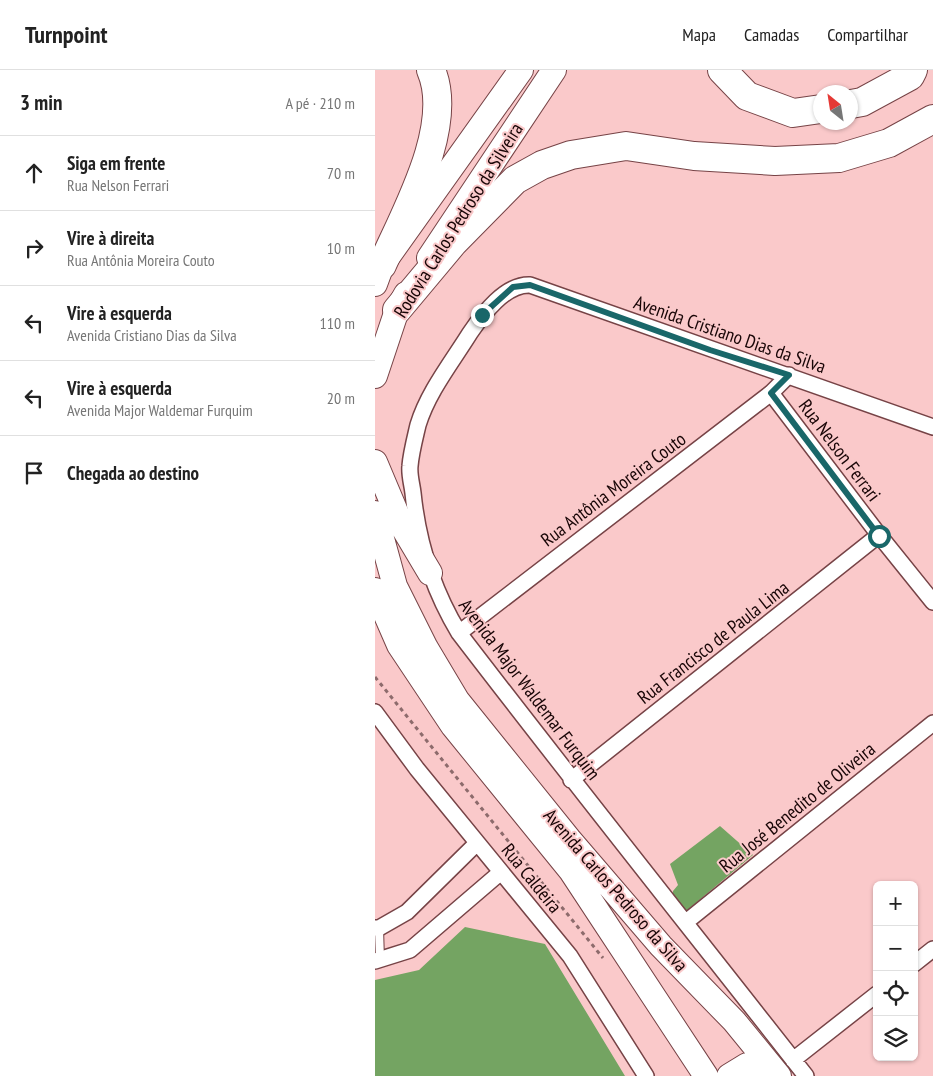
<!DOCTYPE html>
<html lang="pt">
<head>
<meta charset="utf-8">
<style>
	:root { --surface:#fff; --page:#f6f6f6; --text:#222; --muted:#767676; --line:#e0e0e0 }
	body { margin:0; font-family:"PT Sans Narrow",sans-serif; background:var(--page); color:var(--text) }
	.controls { position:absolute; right:15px; bottom:15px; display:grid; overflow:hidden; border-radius:8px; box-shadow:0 1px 4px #0004 }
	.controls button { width:45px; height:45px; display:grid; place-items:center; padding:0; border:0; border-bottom:1px solid var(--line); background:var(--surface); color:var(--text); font:25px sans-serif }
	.compass { position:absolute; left:438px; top:15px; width:45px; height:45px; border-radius:50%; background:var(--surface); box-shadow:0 1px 4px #0004; rotate:330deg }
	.stop { position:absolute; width:15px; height:15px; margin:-11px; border:4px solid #196769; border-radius:50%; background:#fff }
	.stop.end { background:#196769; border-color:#fff; box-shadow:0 1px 5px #0008 }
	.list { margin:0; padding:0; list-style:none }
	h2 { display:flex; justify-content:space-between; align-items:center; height:65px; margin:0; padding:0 20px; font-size:21px }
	h2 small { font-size:16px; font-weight:400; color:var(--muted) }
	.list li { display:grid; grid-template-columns:32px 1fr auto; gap:15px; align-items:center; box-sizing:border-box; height:75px; padding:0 20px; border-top:1px solid var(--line) }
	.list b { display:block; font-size:19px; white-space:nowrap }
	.list p { margin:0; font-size:16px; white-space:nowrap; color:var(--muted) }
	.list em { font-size:16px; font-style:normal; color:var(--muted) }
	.icon { flex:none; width:28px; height:28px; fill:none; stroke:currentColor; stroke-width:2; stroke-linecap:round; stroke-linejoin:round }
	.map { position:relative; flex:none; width:558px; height:1006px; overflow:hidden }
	header { display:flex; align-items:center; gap:30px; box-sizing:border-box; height:70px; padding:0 25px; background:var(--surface); border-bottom:1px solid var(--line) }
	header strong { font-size:24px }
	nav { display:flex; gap:28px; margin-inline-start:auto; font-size:18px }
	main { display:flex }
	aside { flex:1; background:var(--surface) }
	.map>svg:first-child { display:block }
</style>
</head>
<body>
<header>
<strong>Turnpoint</strong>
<nav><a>Mapa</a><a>Camadas</a><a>Compartilhar</a></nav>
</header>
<main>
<aside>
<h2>3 min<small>A pé · 210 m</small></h2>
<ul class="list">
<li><svg class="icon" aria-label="ahead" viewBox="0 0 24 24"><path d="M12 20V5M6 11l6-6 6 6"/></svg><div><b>Siga em frente</b><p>Rua Nelson Ferrari</p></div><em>70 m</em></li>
<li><svg class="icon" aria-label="right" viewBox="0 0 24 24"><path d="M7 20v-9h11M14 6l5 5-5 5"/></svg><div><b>Vire à direita</b><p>Rua Antônia Moreira Couto</p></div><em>10 m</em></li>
<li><svg class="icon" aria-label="left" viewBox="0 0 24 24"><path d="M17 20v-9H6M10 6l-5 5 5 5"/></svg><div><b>Vire à esquerda</b><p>Avenida Cristiano Dias da Silva</p></div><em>110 m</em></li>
<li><svg class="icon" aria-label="left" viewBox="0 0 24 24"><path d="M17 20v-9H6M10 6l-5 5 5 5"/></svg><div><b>Vire à esquerda</b><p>Avenida Major Waldemar Furquim</p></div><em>20 m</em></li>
<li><svg class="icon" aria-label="arrive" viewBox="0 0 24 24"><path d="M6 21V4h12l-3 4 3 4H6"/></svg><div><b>Chegada ao destino</b></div></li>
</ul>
</aside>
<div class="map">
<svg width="558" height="1006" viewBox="0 0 558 1006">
	<rect width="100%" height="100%" fill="#fac9ca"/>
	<path fill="#74a462" d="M345,756L378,785L310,842L298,828V821L303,815L295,794Z
		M90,857L170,874L250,1006H0V910L44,900Z"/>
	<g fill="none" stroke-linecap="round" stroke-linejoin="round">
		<g stroke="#764346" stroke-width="10">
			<path id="lane" d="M4,858L5,890"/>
		</g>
		<g stroke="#764346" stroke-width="18">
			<path id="street" d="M396,323L504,465L558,532
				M84,563L396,323L414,305
				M0,642L42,699L195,886L271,1006
				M196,710L504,465
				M311,852L558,653
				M0,858H4L32,842L102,773
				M0,891L35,880L126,802
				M539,894L558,879
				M418,990L502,924
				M431,1006C315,858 198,712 84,563C58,520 43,472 38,423C37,414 34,405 35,396C36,383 40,368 43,355C53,322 77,292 95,263C108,244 130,214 155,215L558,357"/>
		</g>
		<g stroke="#764346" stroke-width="26">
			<path id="primary" d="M54,188L179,0
				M0,214L7,195L146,0
				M0,306L22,240L31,224
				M0,392L27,456L55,503
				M0,443L20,516L51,578L82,630L194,769L286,876L359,951L404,1006
				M0,520L24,575L78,656L196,801L331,1006
				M354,1006L372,995L400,1006"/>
		</g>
		<g stroke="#764346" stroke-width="30">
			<path id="highway" d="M347,0L372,26L418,43L446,39
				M476,34L487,32L535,6L538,0
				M7,195C30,143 80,56 56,0
				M22,240L78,173L140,110L167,95L196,85L251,76L319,86L400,91L464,88L514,73L558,49"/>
		</g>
		<path stroke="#8d6b6c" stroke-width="3" stroke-dasharray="4 4" stroke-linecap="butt" d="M0,607L228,888"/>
		<use href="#lane" stroke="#fff" stroke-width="8"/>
		<use href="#street" stroke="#fff" stroke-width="15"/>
		<use href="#primary" stroke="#fff" stroke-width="24"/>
		<use href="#highway" stroke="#fff" stroke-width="28"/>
	</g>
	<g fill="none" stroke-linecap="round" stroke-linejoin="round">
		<path stroke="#196769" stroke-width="6" d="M107,245L138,217L155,215L335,280L414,305L396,323L504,466"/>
	</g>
	<g text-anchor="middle" stroke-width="4" stroke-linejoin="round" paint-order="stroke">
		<g font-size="19" fill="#180506" stroke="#fac9ca">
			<text transform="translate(83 150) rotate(-58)" y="7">Rodovia Carlos Pedroso da Silveira</text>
			<text transform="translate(355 264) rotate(19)" y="7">Avenida Cristiano Dias da Silva</text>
			<text transform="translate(465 380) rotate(53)" y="7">Rua Nelson Ferrari</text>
			<text transform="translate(238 419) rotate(-37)" y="7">Rua Antônia Moreira Couto</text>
			<text transform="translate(338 572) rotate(-38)" y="7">Rua Francisco de Paula Lima</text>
			<text transform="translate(155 619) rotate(53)" y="7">Avenida Major Waldemar Furquim</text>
			<text transform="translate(422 737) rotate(-39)" y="7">Rua José Benedito de Oliveira</text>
			<text transform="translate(157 808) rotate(51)" y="7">Rua Caldeira</text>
			<text transform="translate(241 820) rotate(49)" y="7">Avenida Carlos Pedroso da Silva</text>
		</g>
	</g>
</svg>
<div class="controls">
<button>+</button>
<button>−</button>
<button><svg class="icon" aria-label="locate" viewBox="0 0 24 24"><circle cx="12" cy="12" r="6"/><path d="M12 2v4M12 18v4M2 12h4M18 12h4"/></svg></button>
<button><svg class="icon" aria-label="layers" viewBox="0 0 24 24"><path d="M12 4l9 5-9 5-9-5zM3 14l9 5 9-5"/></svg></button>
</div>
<svg class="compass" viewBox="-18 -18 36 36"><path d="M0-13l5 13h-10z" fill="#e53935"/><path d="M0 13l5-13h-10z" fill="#767676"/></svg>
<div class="stop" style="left:504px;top:466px"></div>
<div class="stop end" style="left:107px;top:245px"></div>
</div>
</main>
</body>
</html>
